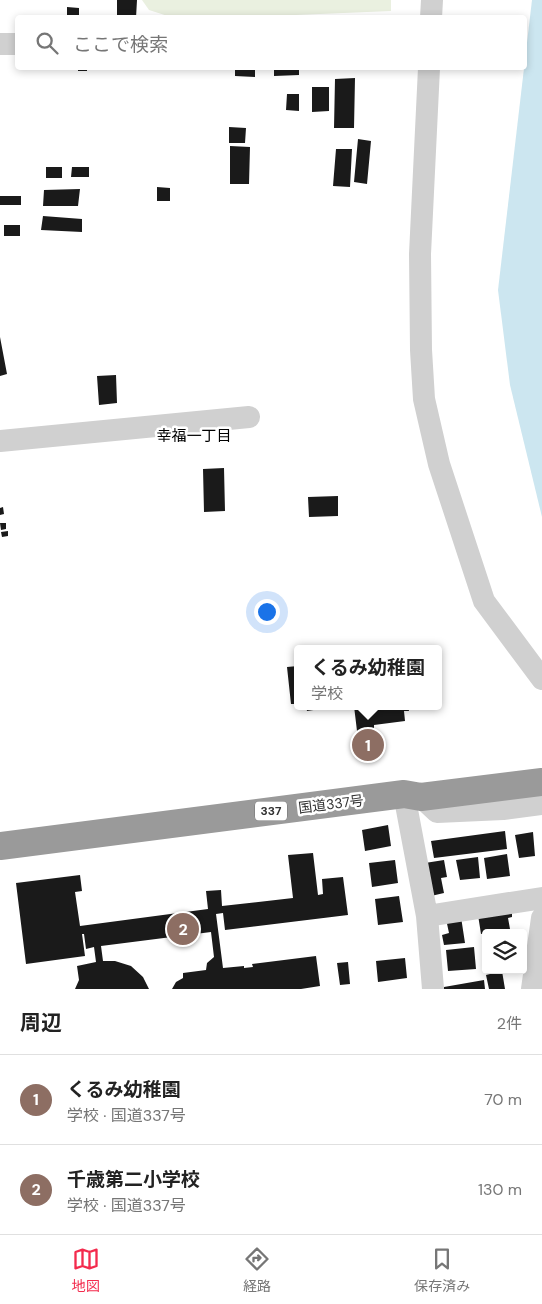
<!DOCTYPE html>
<html lang="ja">
<head>
<meta charset="utf-8">
<style>
	:root { --surface:#fff; --page:#f6f6f6; --text:#222; --muted:#767676; --line:#e0e0e0; --accent:#f32b4d }
	body { margin:0; font-family:"DM Sans","Noto Sans JP",sans-serif; background:var(--page); color:var(--text) }
	.controls { position:absolute; right:15px; bottom:15px; display:grid; overflow:hidden; border-radius:5px; box-shadow:0 2px 8px #0003 }
	.controls button { width:45px; height:45px; display:grid; place-items:center; padding:0; border:0; border-bottom:1px solid var(--line); background:var(--surface); color:var(--text); font:25px sans-serif }
	.you { position:absolute; left:266px; top:611px; width:18px; height:18px; margin:-12px; border:4px solid #fff; border-radius:50%; background:#1a73e8; box-shadow:0 0 0 8px #1a73e833 }
	.badge { display:grid; place-items:center; width:32px; height:32px; border-radius:50%; background:var(--accent); color:#fff; font-size:16px; font-weight:700 }
	.pin { position:absolute; translate:-50% -50%; border:2px solid #fff; box-shadow:0 1px 5px #0006 }
	.popup { position:absolute; left:294px; top:645px; width:148px; height:65px; box-sizing:border-box; display:grid; place-content:center; border-radius:5px; background:var(--surface); filter:drop-shadow(0 1px 4px #0005); font-size:16px; white-space:nowrap; color:var(--muted) }
	.popup b { font-size:19px; color:var(--text) }
	.popup::after { content:''; position:absolute; left:50%; top:100%; margin-left:-10px; border:10px solid transparent; border-top-color:var(--surface) }
	.list { margin:0; padding:0; list-style:none }
	h2 { display:flex; justify-content:space-between; align-items:center; height:65px; margin:0; padding:0 20px; font-size:21px }
	h2 small { font-size:16px; font-weight:400; color:var(--muted) }
	.list li { display:grid; grid-template-columns:32px 1fr auto; gap:15px; align-items:center; box-sizing:border-box; height:90px; padding:0 20px; border-top:1px solid var(--line) }
	.list b { display:block; font-size:19px; white-space:nowrap }
	.list p { margin:0; font-size:16px; white-space:nowrap; color:var(--muted) }
	.list em { font-size:16px; font-style:normal; color:var(--muted) }
	.icon { flex:none; width:28px; height:28px; fill:none; stroke:currentColor; stroke-width:2; stroke-linecap:round; stroke-linejoin:round }
	.map { position:relative; flex:none; width:542px; height:989px; overflow:hidden }
	.search { position:absolute; background:var(--surface); box-shadow:0 2px 8px #0003; left:15px; right:15px; top:15px; height:55px; display:flex; align-items:center; gap:12px; box-sizing:border-box; padding:0 18px; border-radius:5px; color:var(--muted); font-size:19px }
	.sheet { height:245px; background:var(--surface) }
	nav { display:flex; justify-content:space-around; align-items:center; box-sizing:border-box; height:70px; border-top:1px solid var(--line); background:var(--surface); font-size:14px; color:var(--muted) }
	nav a { display:grid; justify-items:center; gap:2px }
	nav .on { color:var(--accent) }
	.map>svg:first-child { display:block }
</style>
</head>
<body>
<div class="map">
<svg width="542" height="989" viewBox="0 0 542 989">
	<rect width="100%" height="100%" fill="#fff"/>
	<path fill="#eaf0e0" d="M142,0H391V11L247,17L174,18L149,10Z"/>
	<path fill="#cce6f0" d="M532,0H542V517L510,385L498,290Z"/>
	<path fill="#1a1a1a" d="M117,0H137L136,18L117,17Z
		M67,7L79,8V18H67Z
		M78,68H87V71H78Z
		M235,68H255V77L235,76Z
		M274,68H299V75L274,76Z
		M355,78L354,128H334L335,79Z
		M312,87H329V111L312,112Z
		M287,94H299V111L286,110Z
		M229,127L246,128L245,143H229Z
		M358,139L371,141L367,184L354,182Z
		M230,146L250,147L249,184H230Z
		M336,149H352L350,187L333,186Z
		M46,167H62V178H46Z
		M72,167H89V177H71Z
		M157,187L170,188V201H157Z
		M80,189L78,206H43L44,190Z
		M0,196H21V205H0Z
		M43,216L82,219V232L41,230Z
		M4,225H20V236H4Z
		M0,337L7,374L0,376Z
		M116,375L117,403L99,405L97,376Z
		M224,468L225,511L204,512L203,469Z
		M338,496V516L309,517L308,497Z
		M3,507L4,514L0,515V508Z
		M0,523H6V529L1,530Z
		M8,531V536L2,537L1,532Z
		M298,666V704H291L287,667Z
		M306,706H320V709L307,711Z
		M354,706H408L409,711H404L405,721L374,725V730L357,731Z
		M388,825L391,846L365,851L362,830Z
		M505,831L507,849L434,858L431,841Z
		M533,832L535,856L519,858L515,835Z
		M313,853L318,895L323,894L322,879L343,877L348,915L225,930L223,913L216,914L223,968L244,966V968L253,967L252,964L316,956L320,986L301,989H172L176,982L183,978V973L206,970L207,963L214,957L211,932L101,946L103,961H115L131,966L143,977L149,989H75L79,980L77,966L96,962L94,947L86,949L84,934H82L85,956L26,964L16,883L80,875L82,891L75,892L80,926L208,909L206,891L221,890L222,906L293,898L288,855Z
		M507,854L510,876L487,879L484,858Z
		M478,857L480,878L460,880L456,860Z
		M395,860L398,883L372,887L369,863Z
		M444,860L447,877L441,878L444,893L431,896L425,863Z
		M399,896L403,922L378,925L375,899Z
		M512,910V917L508,918L510,929L481,934L478,915Z
		M461,917L465,943L444,945L442,935L449,933L446,919Z
		M474,947L476,969L448,971L446,950Z
		M405,958L407,978L378,982L376,961Z
		M348,962L350,984L340,985L337,963Z
		M502,971L505,989H489L486,975Z
		M484,980L485,989H444V987Z"/>
	<g fill="none" stroke-linecap="round" stroke-linejoin="round">
		<path stroke="#d0d0d0" stroke-width="22" d="M431,18L432,0
			M0,44H18
			M429,68L420,254L421,350L424,399L439,464L484,601L542,679
			M0,441L249,417
			M404,794L427,916L433,989
			M421,797L437,812L503,809L542,804
			M427,916L542,898
			M532,989L542,918"/>
		<path stroke="#9a9a9a" stroke-width="28" d="M0,846L404,794L421,797L542,782"/>
	</g>
	<g text-anchor="middle" stroke-width="5" stroke-linejoin="round" paint-order="stroke">
		<rect fill="#fff" stroke="#707070" stroke-width="1" x="255" y="801.5" width="32" height="19" rx="4"/>
		<g font-size="12" font-weight="bold" fill="#333">
			<text x="271" y="815">337</text>
		</g>
		<g font-size="14" fill="#333" stroke="#fff">
			<text transform="translate(331 804) rotate(-7)" y="5">国道337号</text>
		</g>
		<g font-size="15" fill="#000" stroke="#fff">
			<text x="194" y="441">幸福一丁目</text>
		</g>
	</g>
</svg>
<div class="controls">
<button><svg class="icon" aria-label="layers" viewBox="0 0 24 24"><path d="M12 4l9 5-9 5-9-5zM3 14l9 5 9-5"/></svg></button>
</div>
<div class="you"></div>
<div class="pin badge" style="left:368px;top:745px;background:#8d6e63">1</div>
<div class="popup"><b>くるみ幼稚園</b>学校</div>
<div class="pin badge" style="left:183px;top:929px;background:#8d6e63">2</div>
<div class="search"><svg class="icon" aria-label="search" viewBox="0 0 24 24"><circle cx="10" cy="10" r="6"/><path d="M15 15l6 6"/></svg>ここで検索</div>
</div>
<section class="sheet">
<h2>周辺<small>2件</small></h2>
<ul class="list">
<li><span class="badge" style="background:#8d6e63">1</span><div><b>くるみ幼稚園</b><p>学校 · 国道337号</p></div><em>70 m</em></li>
<li><span class="badge" style="background:#8d6e63">2</span><div><b>千歳第二小学校</b><p>学校 · 国道337号</p></div><em>130 m</em></li>
</ul>
</section>
<nav>
<a class="on"><svg class="icon" aria-label="map" viewBox="0 0 24 24"><path d="M3 6l6-2 6 2 6-2v14l-6 2-6-2-6 2zM9 4v14M15 6v14"/></svg>地図</a>
<a><svg class="icon" aria-label="directions" viewBox="0 0 24 24"><path d="M12 3l9 9-9 9-9-9zM9 14v-3h6M13 9l2 2-2 2"/></svg>経路</a>
<a><svg class="icon" aria-label="saved" viewBox="0 0 24 24"><path d="M7 4h10v16l-5-4-5 4z"/></svg>保存済み</a>
</nav>
</body>
</html>
